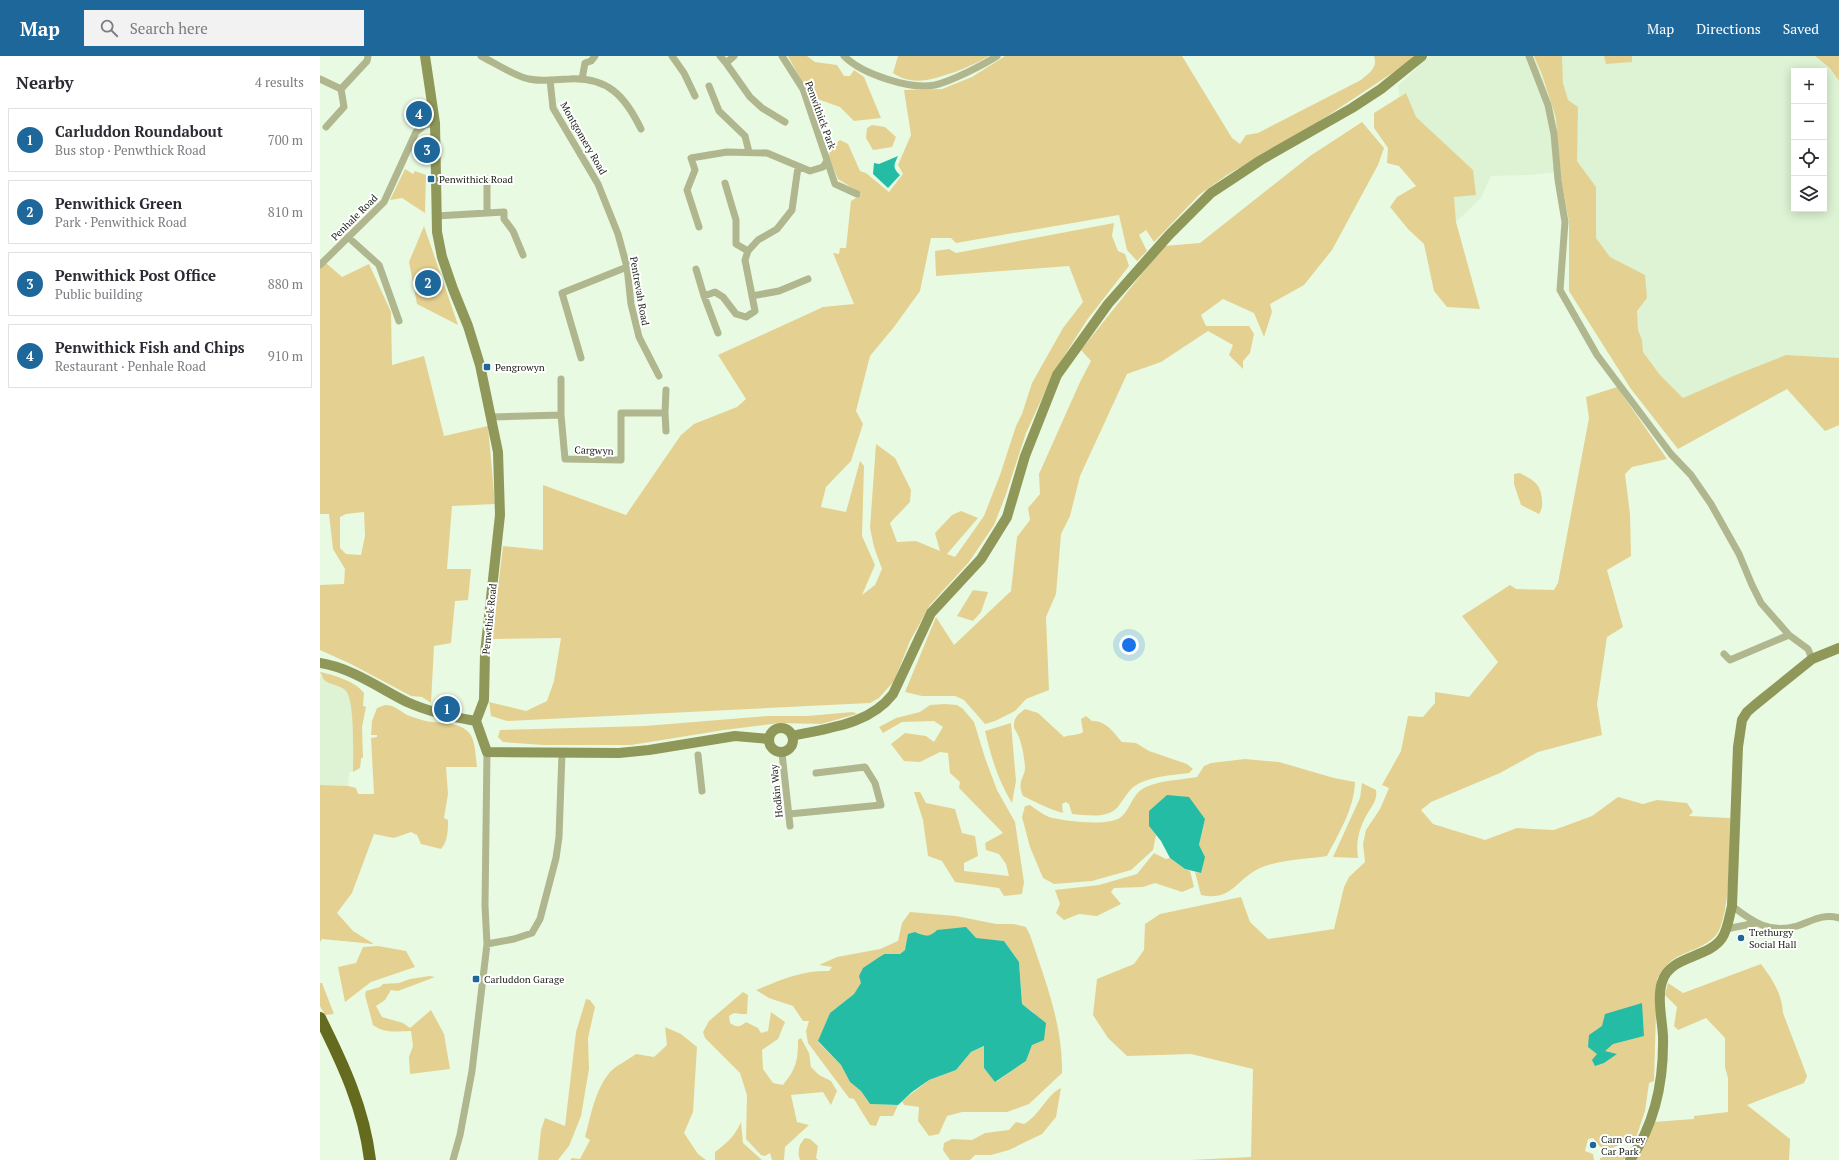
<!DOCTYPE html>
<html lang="en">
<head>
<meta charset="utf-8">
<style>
	:root { --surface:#fff; --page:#f2f2f3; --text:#2b2b33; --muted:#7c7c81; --line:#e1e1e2; --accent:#1d679a }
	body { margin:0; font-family:"PT Serif",serif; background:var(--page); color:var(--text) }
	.controls { position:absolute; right:12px; top:12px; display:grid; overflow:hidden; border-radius:0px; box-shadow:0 2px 10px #0003 }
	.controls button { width:36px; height:36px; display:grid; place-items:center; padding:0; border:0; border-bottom:1px solid var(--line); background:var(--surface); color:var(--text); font:20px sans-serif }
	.you { position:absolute; left:809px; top:589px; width:14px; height:14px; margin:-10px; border:3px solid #fff; border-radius:50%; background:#1a73e8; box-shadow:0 0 0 6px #1a73e833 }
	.badge { display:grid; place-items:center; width:26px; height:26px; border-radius:50%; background:var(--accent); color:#fff; font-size:13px; font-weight:700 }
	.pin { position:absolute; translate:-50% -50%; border:2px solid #fff; box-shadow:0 1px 4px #0006 }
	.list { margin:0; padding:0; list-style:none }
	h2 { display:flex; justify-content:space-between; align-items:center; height:52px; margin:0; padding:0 16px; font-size:17px }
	h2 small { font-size:13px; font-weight:400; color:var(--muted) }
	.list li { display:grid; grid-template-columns:26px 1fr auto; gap:12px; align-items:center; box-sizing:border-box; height:64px; margin:0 8px 8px; padding:0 8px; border:1px solid var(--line); border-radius:0px }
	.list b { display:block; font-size:15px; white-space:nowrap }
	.list p { margin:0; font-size:13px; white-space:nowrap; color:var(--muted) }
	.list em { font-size:13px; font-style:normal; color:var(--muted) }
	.icon { flex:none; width:22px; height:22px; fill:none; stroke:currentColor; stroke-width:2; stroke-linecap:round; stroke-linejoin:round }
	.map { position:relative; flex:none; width:1519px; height:1104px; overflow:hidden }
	header { display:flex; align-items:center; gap:24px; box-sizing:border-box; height:56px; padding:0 20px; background:var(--accent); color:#fff }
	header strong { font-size:19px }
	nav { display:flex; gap:22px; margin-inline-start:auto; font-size:14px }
	.search { width:280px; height:36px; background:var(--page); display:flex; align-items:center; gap:10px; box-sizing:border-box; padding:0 14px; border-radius:0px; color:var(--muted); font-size:15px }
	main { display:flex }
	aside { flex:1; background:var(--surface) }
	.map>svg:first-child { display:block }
</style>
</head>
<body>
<header>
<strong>Map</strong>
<div class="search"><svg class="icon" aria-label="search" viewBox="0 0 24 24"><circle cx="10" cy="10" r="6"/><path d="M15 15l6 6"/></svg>Search here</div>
<nav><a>Map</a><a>Directions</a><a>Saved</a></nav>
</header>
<main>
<aside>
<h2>Nearby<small>4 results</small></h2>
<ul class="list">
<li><span class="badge">1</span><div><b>Carluddon Roundabout</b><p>Bus stop · Penwthick Road</p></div><em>700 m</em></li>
<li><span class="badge">2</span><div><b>Penwithick Green</b><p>Park · Penwithick Road</p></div><em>810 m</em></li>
<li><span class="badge">3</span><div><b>Penwithick Post Office</b><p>Public building</p></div><em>880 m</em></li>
<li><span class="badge">4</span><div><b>Penwithick Fish and Chips</b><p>Restaurant · Penhale Road</p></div><em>910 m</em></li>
</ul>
</aside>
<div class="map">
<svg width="1519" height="1104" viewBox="0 0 1519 1104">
	<rect width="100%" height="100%" fill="#e9fae2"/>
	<path fill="#ddf3d4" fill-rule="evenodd" d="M1109,0H1519V369L1505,375L1467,333L1358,393L1311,333L1249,235L1250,115L1210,119L1171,120L1161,142L1136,166L1084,78L1078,30ZM1474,15H1504V153H1474Z
		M0,620L21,626L42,649L45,650L41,663V709L38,713L29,717L28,730L0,729Z"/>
	<path fill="#e4d191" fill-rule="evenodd" d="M468,0H487L495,6L517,9L524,20H530L534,14L544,21L561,62L534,65L520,51L489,40Z
		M578,0H669C658,7 647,11 635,16C613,23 594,31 573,17Z
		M685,0H862L912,82L920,88L926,79L938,77L1041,24C1049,17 1058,12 1054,0H1094L1083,10L998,66L907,119L879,139L834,186L826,174L819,179L827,195L817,205L807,194L799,159L636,187L631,182H611L600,235L574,271L550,300L536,355L543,368L531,405L506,431L501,451L526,456L540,405L544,410L542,480L555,509L542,539L555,529L562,513L554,491L550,472L556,388L575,402L591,434L590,446L570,467L577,486L596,485L620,495L615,477L632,459L641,455L658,462L627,498L635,501L664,460L680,419L696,370L702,358L712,327L743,272L763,246L749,210L616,220L615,195L629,193L636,197L794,167L792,180L798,195L805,198L809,210L767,264L734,316L706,377L685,441L674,469L649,506L610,549L590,585L574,625L559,642L550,647L187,665L171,660L169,646L206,655L227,645L234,625L241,582L172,583L183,490L223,494V429L306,459L361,379L374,368L417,351L426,343L398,299L503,251L534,248L513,197L519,198L520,192H526L531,145L542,138L518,123L509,101L510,93L520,84L528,88L540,115L546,117L569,136L583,118L578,109L591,79L584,34L622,33L652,21Z
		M1214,0H1242L1243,27L1248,44L1258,51L1257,105L1276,131V182L1290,201L1325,219L1327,242L1317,255L1318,274L1322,284L1323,296L1340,319L1363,342L1418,318L1466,299L1519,302V369L1505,375L1467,333L1358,393L1311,333L1249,235V166L1241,122L1236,62L1222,18Z
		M1284,0H1312V6L1286,8Z
		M1495,0H1519V25L1510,12Z
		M1086,37L1096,61L1153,114L1156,139L1134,141L1136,166L1160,253L1127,251L1114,235L1104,188L1088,173L1070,151L1077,141L1096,130L1079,110L1067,107L1068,92L1054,72V57Z
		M1042,66L1064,92L1058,109L1012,194L984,229L950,248L952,256L944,281L934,257L903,243L881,259L886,270H929L934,278L930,297L923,305V313L909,299L913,289L888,275L841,306L807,318L760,420L750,460L741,478L736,538L726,561L729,634L706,643L695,655L675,665L665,668L644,644L635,640H602L585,636L616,561L634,589L691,535L697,481L710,464L708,452L720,438L719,418L760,326L771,305L761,294L844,190L880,187L990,100Z
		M552,69L565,71L576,81L572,91L553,94L546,82L547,72Z
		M85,113L93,118L95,115L106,119L105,157L82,142L70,144Z
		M104,170L138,269L97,248L89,206Z
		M6,207L22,221L49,208L71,256L72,309L104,300L124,380L168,370L175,448L132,450L127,513H151L148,544L135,545L131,587L114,590L111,647L102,641L91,640L31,608L0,594V529L24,528L25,513L13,493L9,458H0V213ZM44,456L45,480L41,499L26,498L20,492V461L26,458Z
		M1297,331L1347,403L1312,411L1305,418L1310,458L1311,500L1287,514L1303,571L1287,581L1277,648L1282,679L1218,696L1180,717L1111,746L1101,754L1113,768L1165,784L1197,772L1234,774L1272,760L1298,741L1323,748L1337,744L1367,747L1373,756L1369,760L1410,762C1409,793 1411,844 1400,872C1399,876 1394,882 1391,884C1370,900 1352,894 1337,923L1334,1025L1329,1027L1325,1055L1316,1082L1292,1092L1282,1093L1273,1082L1268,1083L1265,1095L1273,1098L1274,1104H870L931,1101L933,1013L871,998L807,1000L788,982L773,959L777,923L814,908L824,894L825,868L840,858L921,841L930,866L948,883L1014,873L1024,831L1029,821L1045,806L1043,788L1046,774L1060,753L1069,732L1062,729L1081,695L1088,660L1103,661L1115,647V636L1149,641L1178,606L1142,560L1190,529L1196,533L1234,534L1238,527L1269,362L1266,341Z
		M1200,417C1213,425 1220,426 1222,443C1222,449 1223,452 1219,458L1201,449L1194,428V418Z
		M653,534L668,536L661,556L653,565L637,560Z
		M0,616C14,619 35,625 44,637L43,650L46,651L42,671L43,702H41L40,712L33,716C33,701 35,645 26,635C21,629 10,629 4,624Z
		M625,648L637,649L643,653L654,666L665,702L677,734L695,766L704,826L702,838L684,840L679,832L635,826L622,805L608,800L603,764L594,736H600L606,747L635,753L642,777L655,780L658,800L644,807V815L689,820L686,808L679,798L666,794L665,787L683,777L639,732L640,726L630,717L628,697L620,696L600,706L584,705L571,688L585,677L606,680L614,686L623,671L614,665L582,666L563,677L559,671L576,662L600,656L610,649Z
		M65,649C74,649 79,654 87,659C91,661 97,662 102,664C108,666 116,666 123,667C155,670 154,682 157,711H126L128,738L124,762L128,764C128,773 128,786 121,793L101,788L97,779L91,776L74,782L54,778L32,837L17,857L33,875L54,888L2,883L0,886V729L28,730L36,732L38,738H54L51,682L57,681V679H51L52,665L57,652Z
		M705,653L718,657L744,681C751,678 757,680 763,676L761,663L766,660L772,665C786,664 794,677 802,686L816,687L829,695L867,708L873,713L869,717C853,719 833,720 818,728C809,733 806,740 800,748C790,764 768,759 752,758L749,748L746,746L742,748L743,757C728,753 716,746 703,740C696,724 706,721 705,710C704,700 702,688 698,679C696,674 693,673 694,668C694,661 700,657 705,653Z
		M533,656L537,658L501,668L459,667L404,674L311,689H223L183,686L178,681L180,674L325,670L447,660H487Z
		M691,667L696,725L692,747C678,724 671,701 665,675Z
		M925,703L959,706L1014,722L1035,726C1034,753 1019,777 1007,800C987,803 958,804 940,812C916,823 912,846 881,839L875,816L881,817L879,789L885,763L829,770L836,779L833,794L811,814L772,825L734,828L723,822L710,791L702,761L705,750L710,749C716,753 722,758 729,761C743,765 789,771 801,761C811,753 812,737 826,731C841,724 861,724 877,721L884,710L891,707Z
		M1042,727L1056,734C1058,745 1050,752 1045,762C1038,776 1036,788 1038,802L1013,801L1040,742Z
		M834,797L846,803L850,802L865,813L870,815L874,831L862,836L835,827L823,831L794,832L791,836L801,848L777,860L759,858L744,864L736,857L740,848L735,834L779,829L817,818Z
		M590,856L636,860L676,868H694L706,871L710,879C725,924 743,969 742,1017L709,1048L687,1056H642L627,1060L619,1078L609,1080L598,1065L599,1051L584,1049L582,1045L609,1024L636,1014L651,996L665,990L664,1012L676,1026L706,1005L712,989L714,957L702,948L699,906L684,885L612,879L605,880L595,876L585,894L580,898H563L534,938L510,957L498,986L521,1009L530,1026L541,1035L550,1048L578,1049L573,1060H560L556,1070L550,1069L534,1043L529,1042L488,987L486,975L489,965H483L473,950L449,942L436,934C460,924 483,914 509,915L512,911L499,909L517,901L560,893L578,885L582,867Z
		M58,890L86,895L95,911L51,926L25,946L18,911L36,907L43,891Z
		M1441,908C1452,923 1462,937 1463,957L1487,1020L1484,1027L1427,1049L1470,1083L1469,1104H1314L1333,1066L1374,1063V1060L1408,1056V1022L1405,1011V982L1386,962L1358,974L1354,970L1357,951L1345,939L1348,927L1363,937Z
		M110,920L115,921L78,935L71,934L65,944L56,950L62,961L83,967L90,972L111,954L124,978L130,1013L90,1018L89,1001L93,990L91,975C77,975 65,978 53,969L45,939L46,935L60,931L63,928L79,927L90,923Z
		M0,927H2L14,958L5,959L0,950Z
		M423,936L428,939L427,958H421L414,957L409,960L410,967C417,972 420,971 426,966L438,972L441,977L448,975L451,956L465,966L458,983L442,994L443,1013L453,1027L463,1029C476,1013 478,1005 478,984L481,982L489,997L491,1011L499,1019L511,1025L517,1035L511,1049L503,1036L471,1039L477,1066L489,1069L465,1091L464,1104H452L450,1097L445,1100L441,1099L426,1083L427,1039L420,1017L385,982L383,976L389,965Z
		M266,943L270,944L275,951L268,982L269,1013L261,1060L249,1090L238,1104H218L221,1074L225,1062L245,1070L256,976Z
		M345,971L361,978L377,991L373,1056L364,1077L378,1098L386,1104H250L252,1102L260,1103L270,1084L265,1081C271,1059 275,1034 290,1016C297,1009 308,1004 316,998L334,1001L347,989Z
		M741,1032L736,1061L722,1078L689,1094L671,1099H655L650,1104H630L623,1094L624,1087L632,1083L652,1084L665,1077L689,1074L696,1066L704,1068C720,1059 727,1038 741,1032Z
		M421,1066L423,1087L442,1104H395V1096C407,1087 415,1080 421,1066Z
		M485,1082L490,1083L498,1090L496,1102L498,1104H480C477,1095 479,1088 485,1082Z
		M1313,1091L1304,1104H1280V1102Z"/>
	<path fill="#24bca5" d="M578,100C574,109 572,111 580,119L568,132L553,118L554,107L559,108Z
		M847,739L869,741L885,763L879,789L885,801L881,817L865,813L850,802L841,785L829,770V755Z
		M646,871L656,882L684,885L699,906L702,948L726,967L724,984L712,989L706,1005L675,1026L664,1012V990L651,996L636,1014L609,1024L592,1036L578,1049L550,1048L541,1035L530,1026L521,1009L498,985L510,957L534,938L541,927L539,920L543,912L564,898H580L585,894L588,878L595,876C605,880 609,882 617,874Z
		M1322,947L1324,980L1293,988L1285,995L1297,998L1284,1007L1275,1010L1272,1004L1277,998L1268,991L1269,979L1282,970L1285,958Z"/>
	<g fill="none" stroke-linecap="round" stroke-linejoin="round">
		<path stroke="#b0b68d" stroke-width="7" d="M161,0C173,6 196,21 209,23C222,26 235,23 249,23C288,21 305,40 321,73
			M352,0L364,17L375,40
			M400,0L406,7L414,0
			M462,0L483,33L515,128L537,138
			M524,0C542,18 590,34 615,29C632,25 663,9 677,0
			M1209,0L1228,49L1234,78L1238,124L1245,166L1240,234L1277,299L1351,398L1371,419L1391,448L1419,498L1432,529L1441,547L1469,579L1488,593L1492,603
			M406,7L430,41L442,52L465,66
			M0,23L21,33
			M262,23L265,7L271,5L275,0
			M230,24L233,52L278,128L298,178L307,211L311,248L319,281L339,320
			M389,30L399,55L425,80L429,96
			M6,71L24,51L21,33L47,5L48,0
			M405,127L416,164V188L428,195
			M167,156V123
			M116,160L184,156V163L193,175L203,199
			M379,171L367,134L375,114L371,102L407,96L447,97L490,115L503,111L507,105
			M28,181L59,209L79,265
			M0,209L64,146L96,76L105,69L115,67
			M376,213L384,240L395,236L403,241L416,258L426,261L435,255L425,204L428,195L438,184L457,173L472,154L478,111
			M384,240L398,277
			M432,240L459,235L488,223
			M261,302L242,237L307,211
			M345,357L346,375
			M241,359V323
			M172,361L241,359L245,403L301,404V357H345L346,334
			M1404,598L1410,604L1469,579
			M462,697L470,770
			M378,699L382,735
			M469,758L561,749L555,727L545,711L496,717
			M1412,850C1433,866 1449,878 1477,870C1492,865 1503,857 1519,862
			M1406,873L1436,867
			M167,888L194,883L212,877L220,863L236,802L239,781L242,697
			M133,1104L140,1079L152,1015L167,888L165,850L167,696"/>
		<path stroke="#8f9759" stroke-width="10" d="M105,0L115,67L117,176L122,201L133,233L148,270L160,309L178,396L180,459L165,597L164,644L156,665
			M0,607C32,612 59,632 87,646C109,656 132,661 156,665
			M156,665L167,696L299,697L329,694L415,680L449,683
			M449 684a12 12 0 1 1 24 0a12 12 0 1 1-24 0Z
			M472,680C508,672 549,669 573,638L611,557L661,503L687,461L705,400L737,319L788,248L849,179L891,137L941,104L1032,52L1061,33L1102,0
			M1310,1104C1335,1068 1344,1024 1343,980C1342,963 1337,942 1342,926C1350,899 1388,903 1402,882C1408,873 1409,861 1412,850L1418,691L1422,664L1427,656L1435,649L1492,603L1519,592"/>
		<path stroke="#646b1f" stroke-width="12" d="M0,962C23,1008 44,1053 50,1104"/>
	</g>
	<g fill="#1d679a" stroke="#fff" stroke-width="1.5">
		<rect x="107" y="119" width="8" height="8" rx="2"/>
		<rect x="163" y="307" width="8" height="8" rx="2"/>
		<circle cx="1421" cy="882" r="4"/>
		<rect x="152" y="919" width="8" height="8" rx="2"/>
		<circle cx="1273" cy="1089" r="4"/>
	</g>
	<g text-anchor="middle" stroke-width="4" stroke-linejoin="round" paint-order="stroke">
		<g font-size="10" fill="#181e15" stroke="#fff">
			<text transform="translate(501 59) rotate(70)" y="4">Penwithick Park</text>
			<text transform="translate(264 82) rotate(60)" y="4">Montgomery Road</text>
			<text transform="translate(34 161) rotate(-45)" y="4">Penhale Road</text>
			<text transform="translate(320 235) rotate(80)" y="4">Pentrevah Road</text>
			<text transform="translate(274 394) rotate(2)" y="4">Cargwyn</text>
			<text transform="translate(169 563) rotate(-84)" y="4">Penwthick Road</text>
			<text transform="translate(456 735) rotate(-96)" y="4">Hodkin Way</text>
		</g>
		<g font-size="10" fill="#181e15" stroke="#fff" text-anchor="start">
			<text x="119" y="127">Penwithick Road</text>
			<text x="175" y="315">Pengrowyn</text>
			<text x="1429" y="880">Trethurgy<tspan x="1429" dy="12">Social Hall</tspan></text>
			<text x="164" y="927">Carluddon Garage</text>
			<text x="1281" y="1087">Carn Grey<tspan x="1281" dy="12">Car Park</tspan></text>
		</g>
	</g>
</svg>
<div class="controls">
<button>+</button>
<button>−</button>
<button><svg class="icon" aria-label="locate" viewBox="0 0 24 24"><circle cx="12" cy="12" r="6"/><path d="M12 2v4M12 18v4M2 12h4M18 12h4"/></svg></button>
<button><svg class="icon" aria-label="layers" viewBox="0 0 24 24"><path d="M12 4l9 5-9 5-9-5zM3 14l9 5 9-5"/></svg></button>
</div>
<div class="you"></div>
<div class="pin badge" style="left:127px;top:653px">1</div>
<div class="pin badge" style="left:108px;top:227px">2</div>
<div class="pin badge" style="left:107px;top:94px">3</div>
<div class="pin badge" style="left:99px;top:58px">4</div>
</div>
</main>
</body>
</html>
